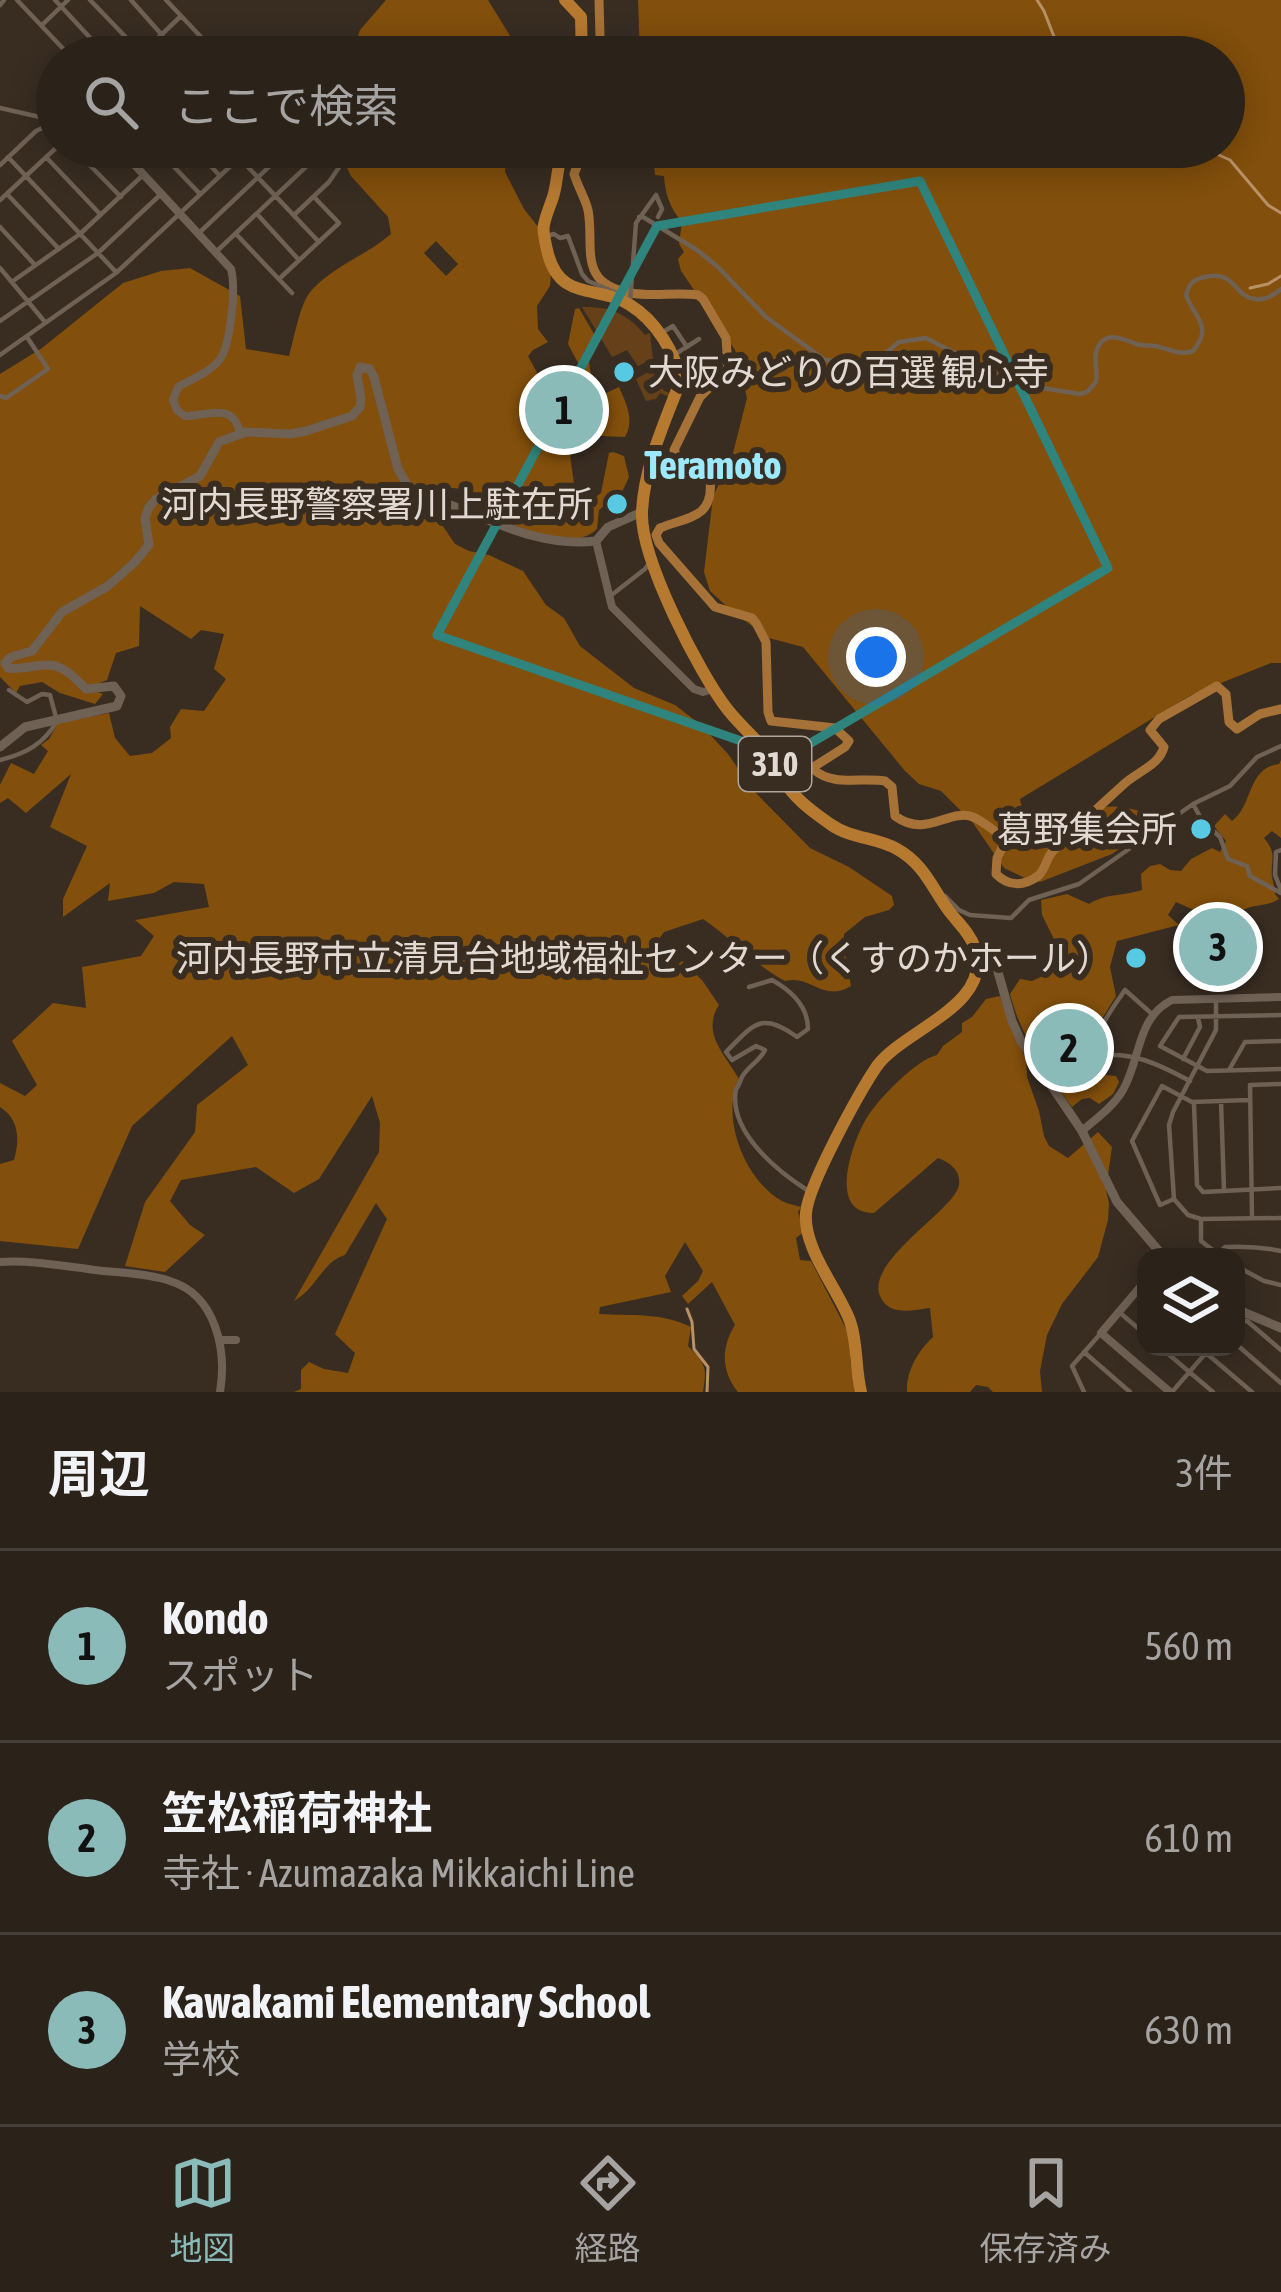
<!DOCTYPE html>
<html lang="ja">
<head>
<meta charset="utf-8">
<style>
	:root { --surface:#2b221a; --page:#332a23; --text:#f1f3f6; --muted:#a6a4a2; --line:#473f39; --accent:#8bbbb9 }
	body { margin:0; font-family:"Asap Condensed","Noto Sans JP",sans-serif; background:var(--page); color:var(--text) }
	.controls { position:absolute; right:36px; bottom:36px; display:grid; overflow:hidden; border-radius:24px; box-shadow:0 6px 30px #0003 }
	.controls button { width:108px; height:108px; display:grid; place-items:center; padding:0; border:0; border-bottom:3px solid var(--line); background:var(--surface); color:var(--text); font:60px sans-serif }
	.you { position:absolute; left:876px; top:657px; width:42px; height:42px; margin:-30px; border:9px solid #fff; border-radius:50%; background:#1a73e8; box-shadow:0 0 0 18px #1a73e833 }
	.badge { display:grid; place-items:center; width:78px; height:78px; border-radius:50%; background:var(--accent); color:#111; font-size:39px; font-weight:700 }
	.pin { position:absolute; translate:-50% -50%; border:6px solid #fff; box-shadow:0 3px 12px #0006 }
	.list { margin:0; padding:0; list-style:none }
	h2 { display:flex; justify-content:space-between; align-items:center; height:156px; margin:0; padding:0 48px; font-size:51px }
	h2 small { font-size:39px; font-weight:400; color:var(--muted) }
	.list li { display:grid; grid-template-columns:78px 1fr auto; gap:36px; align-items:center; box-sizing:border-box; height:192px; padding:0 48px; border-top:3px solid var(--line) }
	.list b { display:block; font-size:45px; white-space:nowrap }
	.list p { margin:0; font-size:39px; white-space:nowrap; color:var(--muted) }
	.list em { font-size:39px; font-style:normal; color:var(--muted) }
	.icon { flex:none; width:66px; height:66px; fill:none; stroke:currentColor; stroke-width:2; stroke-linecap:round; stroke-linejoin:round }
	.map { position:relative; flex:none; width:1281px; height:1392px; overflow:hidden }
	.search { position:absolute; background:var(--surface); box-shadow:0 6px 30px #0003; left:36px; right:36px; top:36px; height:132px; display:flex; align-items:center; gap:30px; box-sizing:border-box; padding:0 42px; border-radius:66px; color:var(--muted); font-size:45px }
	.sheet { height:732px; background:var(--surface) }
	nav { display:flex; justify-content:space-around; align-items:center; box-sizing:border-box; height:168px; border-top:3px solid var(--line); background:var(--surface); font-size:33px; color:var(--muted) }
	nav a { display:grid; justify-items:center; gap:6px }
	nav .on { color:var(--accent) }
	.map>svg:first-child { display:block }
</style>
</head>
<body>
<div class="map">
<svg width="1281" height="1392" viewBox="0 0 1281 1392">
	<rect width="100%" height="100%" fill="#392d22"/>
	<path fill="#654018" d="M582,307C610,306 628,314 645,335L650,333L653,359L638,366L627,350L612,357Z
		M664,363L667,370L658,375L663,390L671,394L670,397L660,393L656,399L646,401L636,379Z"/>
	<path fill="#824f0c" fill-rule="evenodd" d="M386,0H488L523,57H351L360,30Z
		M638,0H1281V663H1271L1191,695L1020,799C1024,824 1048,832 1071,823C1084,819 1090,808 1104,807C1121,805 1135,809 1151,815L1149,824L1138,836L1112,854L1040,882L1027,879L1004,868L973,823L941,791L919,784L905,771L803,647L769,638L733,612L710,591L704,572L713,497L733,453L747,398L735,350L681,271L678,259L684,252L679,244L682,222C670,208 665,194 664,176L655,175L653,153L656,147H1224V57H640Z
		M336,147H513L506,160L505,172L524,209L539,228L551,272L550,286L537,306L538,329L548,342L533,350L528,356L548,393L543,401L542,412L551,426L570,437C569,456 573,473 575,491L597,496L601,493L609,453L613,452L624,456L629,477L623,490L599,510L597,529C577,548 538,538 516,526C499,517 486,502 469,492C459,487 444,487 432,488V510L455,544L469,551L489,555L523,571L546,605L564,618L580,646L634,688L675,705L701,725L728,754L752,789L810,848L849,867L892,896L894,905L889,910L865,917L844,934V949L851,986C823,1003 811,974 785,981C755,965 732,939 703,919L664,932L645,960L663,978L682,961L702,980L719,1005C701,1033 725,1054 739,1079C720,1117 745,1181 782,1201C788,1204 795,1205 801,1207L798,1212L804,1232L796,1238L800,1260L811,1261L854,1344L850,1359L855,1392H738C721,1372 721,1347 735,1325L712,1282L688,1304L682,1296L698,1281L703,1271L685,1242L665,1276L671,1292L600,1307L599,1314C631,1316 661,1312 691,1327L688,1346C706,1364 707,1367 703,1392H294L301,1389V1370L309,1362L324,1369L348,1373L355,1353L335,1334L387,1219L376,1203L345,1255C323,1261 317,1288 294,1301L379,1152L380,1123L372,1096L319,1179L294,1193L256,1167L181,1180L170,1201L190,1225L205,1235L165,1272L125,1266L145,1202L195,1132L197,1105L248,1065L232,1036L132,1126L78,1249L0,1241V1164L14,1160C20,1139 19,1119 0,1107V1083L25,1096L37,1085L12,1041L53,1003L86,1008L82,967L141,956L154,936L135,920L209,907L204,884L174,882L154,893L108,901L110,883L63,917V899L87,846L50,827L71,774L26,813L8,798L0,803V785L11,763L34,774L48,751L41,745L49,739L58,723L109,713L115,738L130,756L152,753L171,738L170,727L181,709L204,711L226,679L214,669L224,634L201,630L191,639L140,606L139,646L116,653L107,680L86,688L103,694L95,704L60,693L42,682L20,686L16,693L0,677V374L42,348L123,283L161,271L190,268L240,296L246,349L289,356C294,339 300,303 311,291C333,266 367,255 391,234L388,217L351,176ZM436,241L458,264L446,276L424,253Z
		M579,308L598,341L584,351L589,362L591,374L586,378L568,344L575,309Z
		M619,387C626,403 635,420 625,437L601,436L604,394Z
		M1281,760V838L1272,831L1264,838C1278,855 1270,859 1272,877C1273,883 1275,888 1275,894L1279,899C1269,906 1257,904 1245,909C1237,912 1232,919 1223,923L1176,902L1168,915L1179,925L1117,941L1110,967L1116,996L1090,1038L1092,1052L1107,1070L1106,1075L1116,1076L1119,1082L1113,1094L1099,1104L1090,1098L1082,1099L1072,1107C1046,1071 1021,1037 1010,994L1020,979L1032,981L1047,974L1044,960L1053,937L1042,915L1041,900L1067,894L1089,904C1106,893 1124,896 1142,890L1141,874L1150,866L1160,864L1170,870L1181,871L1191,859L1212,848L1220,852L1226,841L1214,826L1225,814L1232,821C1253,806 1247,768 1279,764Z
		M1000,996L1011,1029L1026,1059L1027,1077L1039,1111L1044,1136L1049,1146L1068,1158L1098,1132L1112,1147L1106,1190L1109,1203L1108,1220L1098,1257L1062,1304L1047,1335L1040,1371L1042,1392H993L988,1387L976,1385L970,1392H907C906,1371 918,1351 933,1337L930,1308C913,1310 889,1317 880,1296C865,1261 956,1209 959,1185C961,1170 949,1162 938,1158L874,1213C827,1214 852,1143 866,1119C877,1100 917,1059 937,1055L943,1046L962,1032V1023L972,1017L986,999Z"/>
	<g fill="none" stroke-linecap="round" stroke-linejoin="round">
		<path stroke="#b99166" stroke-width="3" d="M1037,0L1044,11L1062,57
			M1201,147L1230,160L1268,205L1281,213
			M1250,288L1268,284L1281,276
			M687,1309L692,1322L694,1349L708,1367L707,1392"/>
		<path stroke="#a77237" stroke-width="9" d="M599,0L600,36L607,57
			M603,147L580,159L574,174C578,187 585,198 588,210C595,245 576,284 631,293C653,297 675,292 698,295L703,299L726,338L727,352L715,382L700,397L674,450L681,465L710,481C714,519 686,517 660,528L656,535L659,543L715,607L752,618L756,623L766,642L768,712L771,721L835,728L849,741L845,747L815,766L813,769C833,787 860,777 885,781L892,787L895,816C927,839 948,808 973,817C979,819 1001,835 1006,840L997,858L996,874C1008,886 1023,887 1038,876C1046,869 1046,858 1053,851C1074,829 1100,806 1123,785C1136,772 1159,766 1164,747L1150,730L1159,719L1217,686L1226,694L1229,722L1237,729L1260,714L1281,709"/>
		<path stroke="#6f6154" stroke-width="4.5" d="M17,0L71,57
			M55,0L108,57
			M90,0L145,57
			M131,0L162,35
			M166,0L220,57
			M0,5L4,0
			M42,25L68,0
			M138,57L181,16
			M177,57L199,36
			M57,69L51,76L57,82
			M0,108L53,120
			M72,147L121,197
			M155,147L200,194
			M193,147L220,176
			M229,147L319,242
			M8,157L115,271
			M46,157L100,214
			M0,165L36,131L57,121
			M7,194L59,249
			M656,195L662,209L658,217
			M0,200L57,147
			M257,214L298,259
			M294,215L329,182L348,154L342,147
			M639,217H643L697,250L718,267L766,317L825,360L875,362L899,342L926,338L997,375L1036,387L1080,394L1087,392L1096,382C1098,372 1094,362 1096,353C1102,329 1122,338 1136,344C1142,346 1149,345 1155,346C1171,349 1178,356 1193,351C1214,326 1194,317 1186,295C1189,284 1192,280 1205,277C1236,270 1234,297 1255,299C1265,301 1274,295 1281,289
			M0,227L35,265
			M199,233L290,147
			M236,234L292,293
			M544,237L554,234L560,238L568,236L582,274L588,281L617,293
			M218,250L327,147
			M0,268L45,322
			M279,279L339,223L314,197
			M13,281L80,234L143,175
			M630,302L636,223L656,195
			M0,321L98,253L160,195
			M663,332L673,326L687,347
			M0,355L116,273L251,147
			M674,355L699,339
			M0,396L6,398L48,369L27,337
			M609,597L645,569L650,562
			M0,760C25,754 44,744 57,721L50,695L42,694L27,702L9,690
			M1193,804L1202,820L1220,837L1228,859L1247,866L1250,876L1281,893
			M1281,850L1276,852L1275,875L1281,890
			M945,896L959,910L970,915L1011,918L1029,900L1079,884L1193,804L1230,786L1257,757L1281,746
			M749,987L772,980C790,990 808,1006 808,1029L797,1037C761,1011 754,1024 726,1052L732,1060L756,1046L765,1050C760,1061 747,1067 742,1077C740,1081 739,1086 736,1089C728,1131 776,1170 807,1190
			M1216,999V1030L1173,1112L1169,1125L1174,1199L1188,1215L1201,1219L1281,1218
			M1152,1014L1125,990C1111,1010 1094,1032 1095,1057C1129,1049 1160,1065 1190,1081
			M1281,1015L1179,1017L1160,1046L1207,1071L1281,1069
			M1183,1059L1200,1027L1198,1018
			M1229,1070L1245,1042L1281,1041
			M1221,1101L1224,1190
			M1194,1104L1197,1185L1203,1192L1281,1188
			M1174,1199L1160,1205L1132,1141L1162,1086L1192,1102L1249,1100
			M1252,1217L1250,1085L1281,1084
			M1201,1219V1241L1222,1257
			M1218,1254L1225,1247C1245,1246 1262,1247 1281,1251
			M1236,1266L1264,1281L1281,1285
			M1136,1292L1146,1301
			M1119,1312L1146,1335
			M1236,1321H1247L1281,1350
			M1236,1344L1281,1383
			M1160,1347L1213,1392
			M1199,1347L1252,1392
			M1084,1352L1130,1392
			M1084,1392L1072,1366L1101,1333
			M1172,1392L1211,1347"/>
		<path stroke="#6f6154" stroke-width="8" d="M118,147L231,269C236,287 231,344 220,359C210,373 191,379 178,387L173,400L177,410L185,416C207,416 233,401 240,433
			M596,541L612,607L694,689L703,692L713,689
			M1082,1131C1097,1118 1113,1107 1123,1090C1141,1059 1136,1018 1172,1000L1281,997
			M0,1262C32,1260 63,1266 95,1270C119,1273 147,1273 170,1281C216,1295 227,1350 220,1392
			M1146,1280L1101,1333L1170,1392
			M219,1340H236"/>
		<path stroke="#6f6154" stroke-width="9" d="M0,747L25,727L117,706L121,696L114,686L86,689C79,682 70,672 61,668C45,660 24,671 8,668L5,663L11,657L32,651L62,612L108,586L134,563L149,545L145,518L149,507L156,499L200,476L219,442L246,432L290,434L306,431L352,416L360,407L361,399L357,375L360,367L370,369L374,377L398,469L408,486L417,493C477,511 532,549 596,541L608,527L642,512
			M977,955L989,954L994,958L1012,1021L1021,1041L1082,1131L1117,1202L1164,1257
			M1236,1309L1281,1328"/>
		<path stroke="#b67930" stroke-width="12" d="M565,0L581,17L582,57
			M567,147C555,163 559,182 552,200C542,227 541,226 548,254C561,302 597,284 630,305C655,320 677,354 680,382C664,424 644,467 642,512C640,558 699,673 728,710C739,724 753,736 765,750C775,761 780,776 789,788C799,802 816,814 830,824C851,839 876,837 897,849C924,864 932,888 949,911C958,923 970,933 975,948C994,1005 903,1030 877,1066C860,1091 808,1185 806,1213C803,1249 838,1289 850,1321C858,1344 855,1368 861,1392"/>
	</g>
	<path fill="none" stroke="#2f857d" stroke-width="9" stroke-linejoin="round" d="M920,181L1108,568L787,757L437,635L657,226Z"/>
	<g fill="#58c9e3" stroke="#392d22" stroke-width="4.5">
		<circle cx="624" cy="372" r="12"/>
		<circle cx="617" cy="504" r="12"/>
		<circle cx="1201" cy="829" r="12"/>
		<circle cx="1136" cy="958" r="12"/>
	</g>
	<g text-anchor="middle" stroke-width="12" stroke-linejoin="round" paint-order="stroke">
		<rect fill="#392d22" stroke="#afa69d" stroke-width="3" x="739" y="737" width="72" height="54" rx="9"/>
		<g font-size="33" font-weight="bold" fill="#e2dad2">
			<text x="775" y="776">310</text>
		</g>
		<g font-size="36" fill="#e2dad2" stroke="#392d22" text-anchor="end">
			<text x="648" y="385" text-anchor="start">大阪みどりの百選 観心寺</text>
			<text x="593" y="517">河内長野警察署川上駐在所</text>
			<text x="1177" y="842">葛野集会所</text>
			<text x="1112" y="971">河内長野市立清見台地域福祉センター（くすのかホール）</text>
		</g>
		<g font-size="39" font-weight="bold" fill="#9ce9fd" stroke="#392d22">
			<text x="713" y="479">Teramoto</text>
		</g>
	</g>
</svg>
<div class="controls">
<button><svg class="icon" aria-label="layers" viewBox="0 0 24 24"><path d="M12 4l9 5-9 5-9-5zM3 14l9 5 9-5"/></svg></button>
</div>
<div class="you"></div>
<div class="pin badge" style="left:564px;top:410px">1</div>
<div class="pin badge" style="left:1069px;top:1048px">2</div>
<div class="pin badge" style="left:1218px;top:947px">3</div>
<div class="search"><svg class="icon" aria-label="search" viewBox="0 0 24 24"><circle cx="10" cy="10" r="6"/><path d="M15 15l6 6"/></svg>ここで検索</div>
</div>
<section class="sheet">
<h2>周辺<small>3件</small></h2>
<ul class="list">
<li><span class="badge">1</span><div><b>Kondo</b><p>スポット</p></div><em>560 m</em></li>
<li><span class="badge">2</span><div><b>笠松稲荷神社</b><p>寺社 · Azumazaka Mikkaichi Line</p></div><em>610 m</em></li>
<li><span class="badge">3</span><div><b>Kawakami Elementary School</b><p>学校</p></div><em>630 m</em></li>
</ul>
</section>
<nav>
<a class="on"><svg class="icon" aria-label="map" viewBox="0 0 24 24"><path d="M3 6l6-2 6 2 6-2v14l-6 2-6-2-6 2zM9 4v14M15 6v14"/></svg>地図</a>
<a><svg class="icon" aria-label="directions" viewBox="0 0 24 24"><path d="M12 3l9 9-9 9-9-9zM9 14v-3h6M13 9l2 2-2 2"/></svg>経路</a>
<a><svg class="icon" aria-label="saved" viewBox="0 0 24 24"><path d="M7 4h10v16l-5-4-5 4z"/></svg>保存済み</a>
</nav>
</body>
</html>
